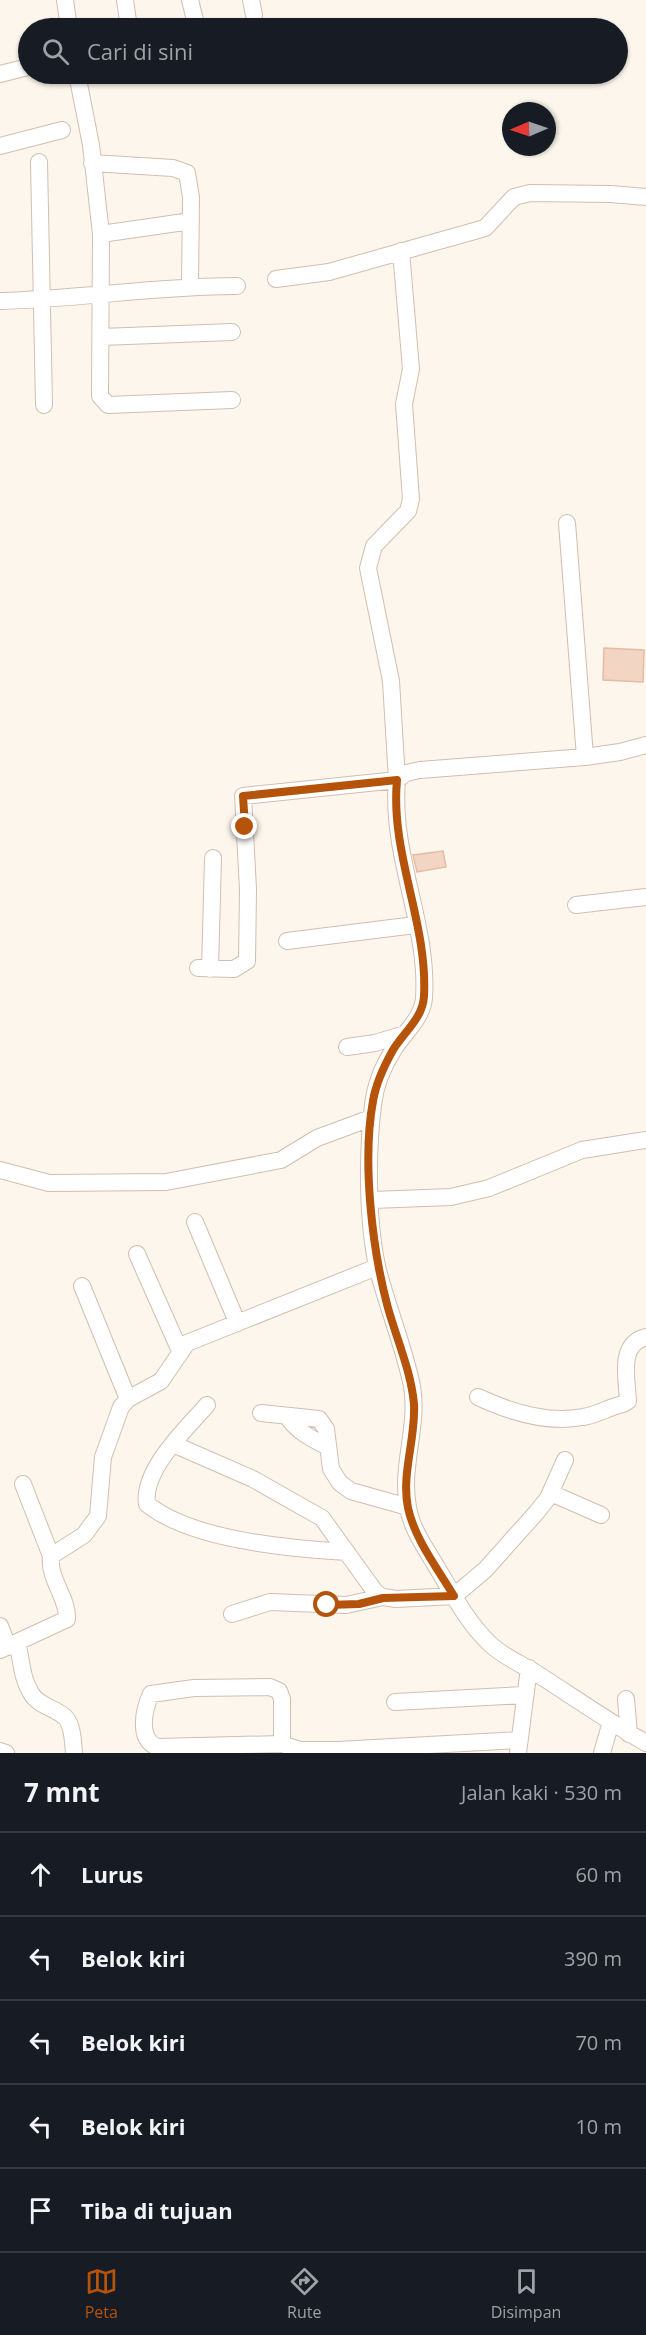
<!DOCTYPE html>
<html lang="id">
<head>
<meta charset="utf-8">
<style>
	:root { --surface:#171b24; --page:#242831; --text:#f1f3f6; --muted:#9ea1a6; --line:#363941; --accent:#b45309 }
	body { margin:0; font-family:"Open Sans",sans-serif; background:var(--page); color:var(--text) }
	.compass { position:absolute; left:502px; top:102px; width:54px; height:54px; border-radius:50%; background:var(--surface); box-shadow:0 2px 4px #0004; rotate:268deg }
	.stop { position:absolute; width:18px; height:18px; margin:-14px; border:4px solid #b45309; border-radius:50%; background:#fff }
	.stop.end { background:#b45309; border-color:#fff; box-shadow:0 2px 6px #0008 }
	.list { margin:0; padding:0; list-style:none }
	h2 { display:flex; justify-content:space-between; align-items:center; height:78px; margin:0; padding:0 24px; font-size:26px }
	h2 small { font-size:20px; font-weight:400; color:var(--muted) }
	.list li { display:grid; grid-template-columns:39px 1fr auto; gap:18px; align-items:center; box-sizing:border-box; height:84px; padding:0 24px; border-top:2px solid var(--line) }
	.list b { display:block; font-size:22px; white-space:nowrap }
	.list em { font-size:20px; font-style:normal; color:var(--muted) }
	.icon { flex:none; width:33px; height:33px; fill:none; stroke:currentColor; stroke-width:2; stroke-linecap:round; stroke-linejoin:round }
	.map { position:relative; flex:none; width:646px; height:1753px; overflow:hidden }
	.search { position:absolute; background:var(--surface); box-shadow:0 2px 4px #0004; left:18px; right:18px; top:18px; height:66px; display:flex; align-items:center; gap:15px; box-sizing:border-box; padding:0 21px; border-radius:33px; color:var(--muted); font-size:22px }
	.sheet { height:498px; background:var(--surface) }
	nav { display:flex; justify-content:space-around; align-items:center; box-sizing:border-box; height:84px; border-top:2px solid var(--line); background:var(--surface); font-size:16px; color:var(--muted) }
	nav a { display:grid; justify-items:center; gap:3px }
	nav .on { color:var(--accent) }
	.map>svg:first-child { display:block }
</style>
</head>
<body>
<div class="map">
<svg width="646" height="1753" viewBox="0 0 646 1753">
	<rect width="100%" height="100%" fill="#fdf6ec"/>
	<path fill="#f3d5c3" stroke="#e6bba3" stroke-width="1.5" d="M604,648L644,650L643,682L603,680Z
		M443,851L446,867L417,872L413,855Z"/>
	<g fill="none" stroke-linecap="round" stroke-linejoin="round">
		<g stroke="#d1beb0" stroke-width="18">
			<path id="minor" d="M65,0L69,28
				M125,0L129,28
				M190,0L197,28
				M251,0L254,15
				M0,74L28,67
				M77,74L91,145L101,234L100,396L108,405L232,400
				M0,146L62,130
				M39,162L44,405
				M92,163L173,168L187,173L191,197L190,286
				M101,234L191,221
				M276,279L329,272L485,228L514,197L530,193L611,194L646,197
				M0,301C79,299 157,286 237,286
				M101,337L232,332
				M567,523L585,757
				M646,745L620,752L585,757L420,770L406,773L397,780C390,855 429,925 424,998C422,1019 404,1033 394,1049C383,1066 375,1086 373,1105C367,1153 367,1224 378,1270C388,1309 404,1347 412,1386C419,1427 400,1467 408,1507C411,1528 425,1547 436,1566C452,1592 466,1621 489,1643C503,1657 522,1664 539,1675C575,1698 609,1722 646,1743
				M576,905L646,897
				M287,941L415,925
				M198,968L234,969L247,961L248,889L243,796L397,780L391,681L368,568L374,546L408,511L411,499L404,404L411,369L401,251
				M210,969L213,858
				M347,1047L375,1043L405,1034
				M0,1170L49,1183L166,1182L281,1160L317,1138L371,1118
				M372,1200L451,1197L489,1188L582,1150L646,1140
				M195,1222L237,1322
				M137,1254L180,1351
				M82,1286L128,1399
				M478,1397C510,1412 547,1424 583,1417C597,1415 609,1407 623,1404L628,1401C627,1378 618,1344 646,1337
				M207,1405C186,1429 142,1470 147,1504C191,1540 292,1549 347,1552
				M261,1413L319,1419L326,1429L331,1469L340,1483L351,1491L408,1507
				M287,1416C296,1431 312,1439 328,1447
				M173,1444L253,1479L322,1518L376,1593L383,1597L396,1599L454,1596L485,1570L536,1513L548,1498L565,1460
				M23,1484L51,1556
				M551,1493L601,1515
				M232,1614L270,1602L346,1605L383,1597
				M0,1626L8,1647
				M17,1643C22,1660 21,1677 31,1693C38,1706 54,1707 65,1717C73,1725 73,1743 74,1753
				M0,1650L67,1619C68,1597 48,1579 51,1556L84,1535L98,1516L103,1457L121,1407L128,1399L161,1381L187,1343L377,1267
				M626,1699L629,1734
				M395,1702L524,1695
				M282,1744L157,1747C137,1739 144,1709 151,1694L194,1688L270,1687L279,1691L282,1699V1744L300,1750H338L519,1740
				M0,1751L6,1753
				M518,1753L529,1668
				M602,1753L611,1722"/>
		</g>
		<use href="#minor" stroke="#fff" stroke-width="16"/>
	</g>
	<g fill="none" stroke-linecap="round" stroke-linejoin="round">
		<path stroke="#b45309" stroke-width="8" d="M245,827L243,796L397,780C390,854 428,923 424,996C423,1018 404,1032 393,1050C384,1066 376,1083 373,1101C362,1161 372,1249 388,1308C397,1340 411,1371 414,1404C416,1438 401,1474 408,1508C415,1540 438,1569 454,1596L383,1598L359,1604L327,1605"/>
	</g>
</svg>
<svg class="compass" viewBox="-18 -18 36 36"><path d="M0-13l5 13h-10z" fill="#e53935"/><path d="M0 13l5-13h-10z" fill="#9ea1a6"/></svg>
<div class="stop" style="left:327px;top:1605px"></div>
<div class="stop end" style="left:245px;top:827px"></div>
<div class="search"><svg class="icon" aria-label="search" viewBox="0 0 24 24"><circle cx="10" cy="10" r="6"/><path d="M15 15l6 6"/></svg>Cari di sini</div>
</div>
<section class="sheet">
<h2>7 mnt<small>Jalan kaki · 530 m</small></h2>
<ul class="list">
<li><svg class="icon" aria-label="ahead" viewBox="0 0 24 24"><path d="M12 20V5M6 11l6-6 6 6"/></svg><div><b>Lurus</b></div><em>60 m</em></li>
<li><svg class="icon" aria-label="left" viewBox="0 0 24 24"><path d="M17 20v-9H6M10 6l-5 5 5 5"/></svg><div><b>Belok kiri</b></div><em>390 m</em></li>
<li><svg class="icon" aria-label="left" viewBox="0 0 24 24"><path d="M17 20v-9H6M10 6l-5 5 5 5"/></svg><div><b>Belok kiri</b></div><em>70 m</em></li>
<li><svg class="icon" aria-label="left" viewBox="0 0 24 24"><path d="M17 20v-9H6M10 6l-5 5 5 5"/></svg><div><b>Belok kiri</b></div><em>10 m</em></li>
<li><svg class="icon" aria-label="arrive" viewBox="0 0 24 24"><path d="M6 21V4h12l-3 4 3 4H6"/></svg><div><b>Tiba di tujuan</b></div></li>
</ul>
</section>
<nav>
<a class="on"><svg class="icon" aria-label="map" viewBox="0 0 24 24"><path d="M3 6l6-2 6 2 6-2v14l-6 2-6-2-6 2zM9 4v14M15 6v14"/></svg>Peta</a>
<a><svg class="icon" aria-label="directions" viewBox="0 0 24 24"><path d="M12 3l9 9-9 9-9-9zM9 14v-3h6M13 9l2 2-2 2"/></svg>Rute</a>
<a><svg class="icon" aria-label="saved" viewBox="0 0 24 24"><path d="M7 4h10v16l-5-4-5 4z"/></svg>Disimpan</a>
</nav>
</body>
</html>
